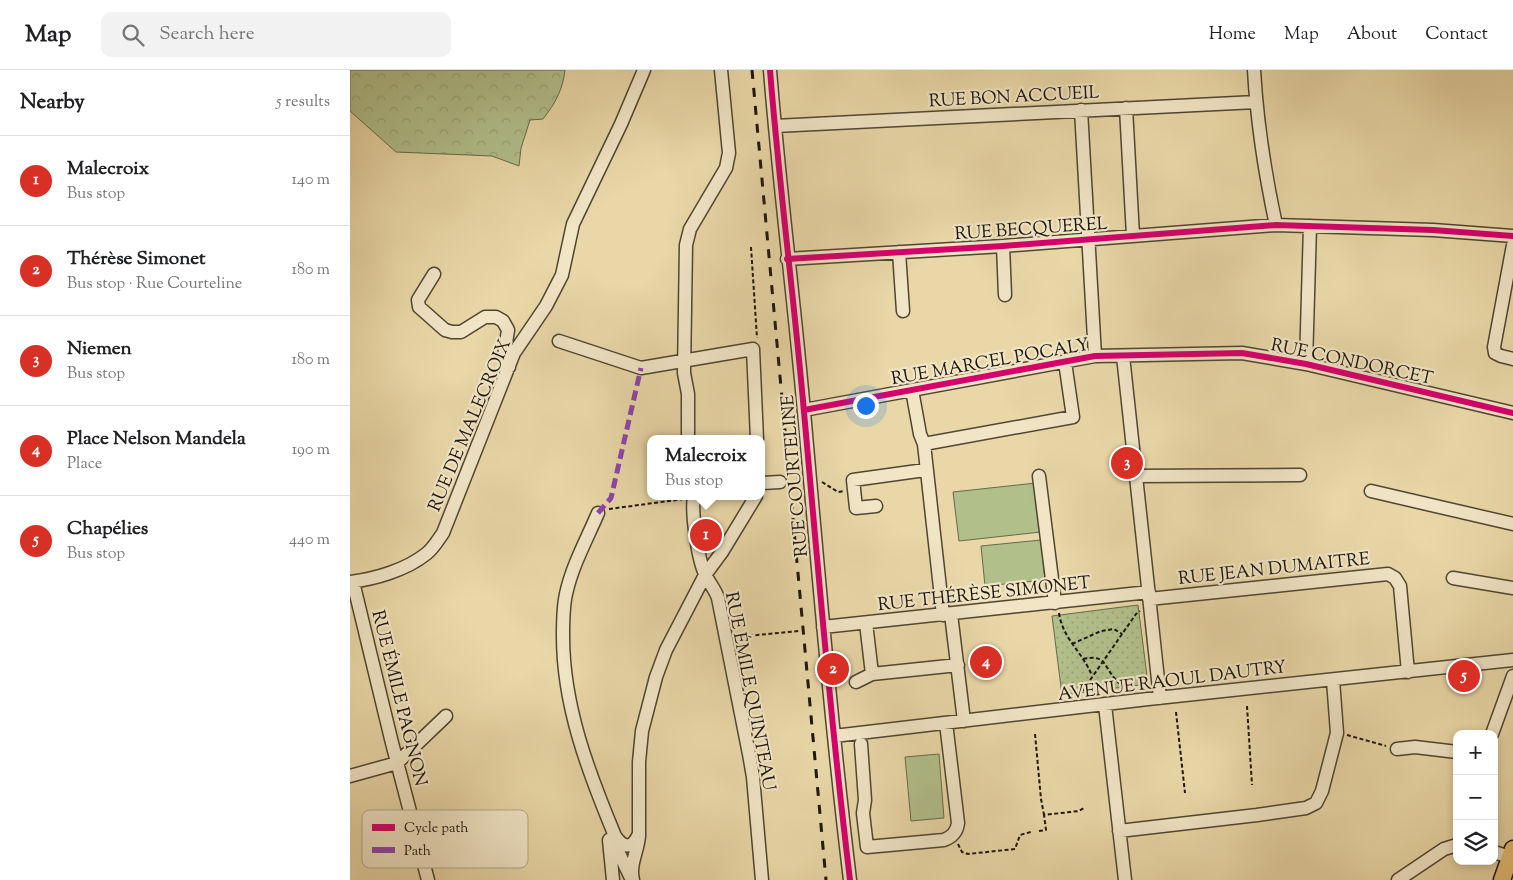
<!DOCTYPE html>
<html lang="en">
<head>
<meta charset="utf-8">
<style>
	:root { --surface:#fff; --page:#f2f2f2; --text:#202124; --muted:#757577; --line:#e0e0e0; --accent:#d93025 }
	body { margin:0; font-family:"Sorts Mill Goudy",serif; background:var(--page); color:var(--text) }
	.controls { position:absolute; right:15px; bottom:15px; display:grid; overflow:hidden; border-radius:10px; box-shadow:0 2px 8px #0003 }
	.controls button { width:45px; height:45px; display:grid; place-items:center; padding:0; border:0; border-bottom:1px solid var(--line); background:var(--surface); color:var(--text); font:25px sans-serif }
	.you { position:absolute; left:515px; top:335px; width:18px; height:18px; margin:-12px; border:4px solid #fff; border-radius:50%; background:#1a73e8; box-shadow:0 0 0 8px #1a73e833 }
	.badge { display:grid; place-items:center; width:32px; height:32px; border-radius:50%; background:var(--accent); color:#fff; font-size:16px; font-weight:700 }
	.pin { position:absolute; translate:-50% -50%; border:2px solid #fff; box-shadow:0 1px 5px #0006 }
	.popup { position:absolute; left:297px; top:365px; width:118px; height:65px; box-sizing:border-box; display:grid; place-content:center; border-radius:10px; background:var(--surface); filter:drop-shadow(0 1px 4px #0005); font-size:16px; white-space:nowrap; color:var(--muted) }
	.popup b { font-size:19px; color:var(--text) }
	.popup::after { content:''; position:absolute; left:50%; top:100%; margin-left:-10px; border:10px solid transparent; border-top-color:var(--surface) }
	.list { margin:0; padding:0; list-style:none }
	h2 { display:flex; justify-content:space-between; align-items:center; height:65px; margin:0; padding:0 20px; font-size:21px }
	h2 small { font-size:16px; font-weight:400; color:var(--muted) }
	.list li { display:grid; grid-template-columns:32px 1fr auto; gap:15px; align-items:center; box-sizing:border-box; height:90px; padding:0 20px; border-top:1px solid var(--line) }
	.list b { display:block; font-size:19px; white-space:nowrap }
	.list p { margin:0; font-size:16px; white-space:nowrap; color:var(--muted) }
	.list em { font-size:16px; font-style:normal; color:var(--muted) }
	.icon { flex:none; width:28px; height:28px; fill:none; stroke:currentColor; stroke-width:2; stroke-linecap:round; stroke-linejoin:round }
	.map { position:relative; flex:none; width:1163px; height:810px; overflow:hidden }
	header { display:flex; align-items:center; gap:30px; box-sizing:border-box; height:70px; padding:0 25px; background:var(--surface); border-bottom:1px solid var(--line) }
	header strong { font-size:24px }
	nav { display:flex; gap:28px; margin-inline-start:auto; font-size:18px }
	.search { width:350px; height:45px; background:var(--page); display:flex; align-items:center; gap:12px; box-sizing:border-box; padding:0 18px; border-radius:10px; color:var(--muted); font-size:19px }
	main { display:flex }
	aside { flex:1; background:var(--surface) }
	.map>svg:first-child { display:block }
</style>
</head>
<body>
<header>
<strong>Map</strong>
<div class="search"><svg class="icon" aria-label="search" viewBox="0 0 24 24"><circle cx="10" cy="10" r="6"/><path d="M15 15l6 6"/></svg>Search here</div>
<nav><a>Home</a><a>Map</a><a>About</a><a>Contact</a></nav>
</header>
<main>
<aside>
<h2>Nearby<small>5 results</small></h2>
<ul class="list">
<li><span class="badge">1</span><div><b>Malecroix</b><p>Bus stop</p></div><em>140 m</em></li>
<li><span class="badge">2</span><div><b>Thérèse Simonet</b><p>Bus stop · Rue Courteline</p></div><em>180 m</em></li>
<li><span class="badge">3</span><div><b>Niemen</b><p>Bus stop</p></div><em>180 m</em></li>
<li><span class="badge">4</span><div><b>Place Nelson Mandela</b><p>Place</p></div><em>190 m</em></li>
<li><span class="badge">5</span><div><b>Chapélies</b><p>Bus stop</p></div><em>440 m</em></li>
</ul>
</aside>
<div class="map">
<svg width="1163" height="810" viewBox="0 0 1163 810">
	<defs>
		<pattern id="forest-crowns" width="20" height="18" patternUnits="userSpaceOnUse" patternTransform="scale(1.25)"><rect width="20" height="18" fill="#b1bf8b"/><path d="M2 6a3 3 0 1 1 6 0M12 15a3 3 0 1 1 6 0" fill="none" stroke="#98a377"/></pattern>
		<pattern id="park-dots" width="8" height="8" patternUnits="userSpaceOnUse" patternTransform="scale(1.25)"><rect width="8" height="8" fill="#b1bf8b"/><path d="M2 2h.1M6 6h.1" fill="none" stroke="#98a377" stroke-width="1.8" stroke-linecap="round"/></pattern>
	</defs>
	<rect width="100%" height="100%" fill="#e9d7a7"/>
	<filter id="stains"><feTurbulence type="fractalNoise" baseFrequency=".004" numOctaves="4"/><feColorMatrix values="0 0 0 0 .2 0 0 0 0 .09 0 0 0 0 .02 0 0 0 .5 -.17"/></filter>
	<radialGradient id="worn" r=".72"><stop offset=".6" stop-color="#630" stop-opacity="0"/><stop offset="1" stop-color="#630" stop-opacity=".3"/></radialGradient>
	<path fill="#b1bf8b" stroke="#666a4b" d="M686,413L691,462L609,471L603,422Z
		M691,470L695,510L635,516L631,476Z
		M589,684L594,748L561,751L555,687Z"/>
	<path fill="url(#forest-crowns)" stroke="#666a4b" d="M0,0H215C213,19 205,34 193,49L180,50L171,78L169,96L142,86L46,82L0,41Z"/>
	<path fill="url(#park-dots)" stroke="#666a4b" d="M788,535L798,614L712,625L702,546Z"/>
	<g fill="none" stroke-linecap="round" stroke-linejoin="round">
		<g stroke="#4f4632" stroke-width="15">
			<path id="minor" d="M420,0C429,114 444,228 454,342C468,498 481,654 500,810
				M904,0C907,52 915,104 926,155
				M776,38L783,166
				M731,40L745,286
				M425,56L906,32
				M1163,175L1144,277L1145,283L1151,286L1163,289
				M653,176L655,225
				M549,182L553,241
				M437,189L653,176L926,155L1083,160L1163,166
				M84,204L68,230L69,237L95,260L102,262H111L135,247H146L153,251L158,260L154,286L159,297
				M209,271L291,298L403,279L407,369
				M773,286L810,628
				M956,294L960,156
				M562,320L570,364L574,374
				M454,340L745,286L892,283L956,294L1163,343
				M338,369V324L334,303L336,175L340,159L376,98L379,83L371,0
				M689,406L705,533
				M786,406L950,405
				M411,413L430,412
				M1021,421L1163,454
				M344,426C341,443 348,489 355,504C359,513 365,519 368,528L399,684L403,707L412,810
				M526,436L506,438L503,410L575,400
				M248,443C237,469 222,496 216,524C213,537 213,552 213,566C213,636 238,701 265,766C274,779 282,779 289,764
				M1103,508L1163,518
				M0,512C25,509 56,500 76,484C83,479 88,470 93,463L164,283L196,236L212,205L223,154L271,54L294,0
				M3,512L42,673L78,810
				M799,529L1038,504L1045,508L1050,516L1058,602
				M601,544L614,651
				M593,545L574,374L723,347L715,292
				M516,553L522,604L608,595
				M473,557L799,522
				M506,612L522,604
				M755,635L775,810
				M1142,664L1163,606
				M484,666L798,629L1163,590
				M511,674L515,730L513,743L517,777L594,770C602,767 607,762 608,753L596,653
				M1047,679L1065,677L1107,682
				M0,706L47,693L96,646
				M769,761L907,745L956,738L966,733L972,721L987,663L983,610
				M265,766V775L281,808
				M260,769L259,770L263,810
				M1144,782L1160,787
				M283,810C279,795 288,781 289,766V692L292,661L306,607L316,580L355,505L372,482L406,426
				M1048,810L1094,779L1107,775"/>
		</g>
		<g stroke="#1c150b" stroke-width="19">
			<path id="major" d="M1152,810L1163,779"/>
		</g>
		<path stroke="#1c150b" stroke-width="2" stroke-dasharray="4 2.5" stroke-linecap="butt" d="M401,177L407,268
			M472,412L488,422L494,421
			M259,439L334,429
			M709,543C713,570 733,582 742,606
			M386,567L449,561
			M722,574L751,561L764,559L772,564
			M733,589C757,584 753,596 766,610C769,614 775,616 779,619
			M729,626L786,544L790,541
			M897,636L902,715
			M826,642L835,723
			M685,664L691,729L694,745
			M997,665L1036,676
			M689,761L696,760L694,745L729,741L734,738
			M608,774L612,782L618,784L665,779L670,765L681,762"/>
		<use href="#minor" stroke="#f1e5c6" stroke-width="12"/>
		<use href="#major" stroke="#e4bc74" stroke-width="16"/>
		<path stroke="#1c150b" stroke-width="3" stroke-dasharray="9 9" stroke-linecap="butt" d="M402,0L476,810"/>
		<path stroke="#8e44ad" stroke-width="5" stroke-dasharray="10 5" stroke-linecap="butt" d="M248,443L261,428L291,298"/>
		<g stroke="#f1e5c6" stroke-width="9">
			<path id="cycleway" d="M420,0C429,114 444,228 454,342C468,498 481,654 500,810
				M437,189L653,176L926,155L1083,160L1163,166
				M454,340L745,286L892,283L956,294L1163,343"/>
		</g>
		<use href="#cycleway" stroke="#d6006c" stroke-width="6"/>
	</g>
	<g text-anchor="middle" stroke-width="4.5" stroke-linejoin="round" paint-order="stroke">
		<g font-size="18" fill="#1c150b" stroke="#f1e5c6">
			<text transform="translate(664 26) rotate(-3)" y="6">RUE BON ACCUEIL</text>
			<text transform="translate(681 158) rotate(-4)" y="6">RUE BECQUEREL</text>
			<text transform="translate(640 291) rotate(-10)" y="6">RUE MARCEL POCALY</text>
			<text transform="translate(1002 291) rotate(12)" y="6">RUE CONDORCET</text>
			<text transform="translate(119 355) rotate(-67)" y="6">RUE DE MALECROIX</text>
			<text transform="translate(444 406) rotate(-95)" y="6">RUE COURTELINE</text>
			<text transform="translate(924 498) rotate(-6)" y="6">RUE JEAN DUMAITRE</text>
			<text transform="translate(634 523) rotate(-6)" y="6">RUE THÉRÈSE SIMONET</text>
			<text transform="translate(822 610) rotate(-7)" y="6">AVENUE RAOUL DAUTRY</text>
			<text transform="translate(401 621) rotate(79)" y="6">RUE ÉMILE QUINTEAU</text>
			<text transform="translate(50 628) rotate(76)" y="6">RUE ÉMILE PAGNON</text>
		</g>
	</g>
	<rect x="12" y="740" width="166" height="58" rx="8" fill="#f1e5c6" stroke="#b1a78e" stroke-width="1"/>
	<rect x="22" y="754" width="23" height="7" fill="#d6006c"/>
	<rect x="22" y="777" width="23" height="6" fill="#8e44ad"/>
	<g font-size="14" fill="#1c150b">
		<text x="54" y="762">Cycle path</text>
		<text x="54" y="785">Path</text>
	</g>
	<rect width="100%" height="100%" filter="url(#stains)"/>
	<rect width="100%" height="100%" fill="url(#worn)"/>
</svg>
<div class="controls">
<button>+</button>
<button>−</button>
<button><svg class="icon" aria-label="layers" viewBox="0 0 24 24"><path d="M12 4l9 5-9 5-9-5zM3 14l9 5 9-5"/></svg></button>
</div>
<div class="you"></div>
<div class="pin badge" style="left:356px;top:465px">1</div>
<div class="popup"><b>Malecroix</b>Bus stop</div>
<div class="pin badge" style="left:483px;top:599px">2</div>
<div class="pin badge" style="left:777px;top:393px">3</div>
<div class="pin badge" style="left:636px;top:592px">4</div>
<div class="pin badge" style="left:1114px;top:606px">5</div>
</div>
</main>
</body>
</html>
